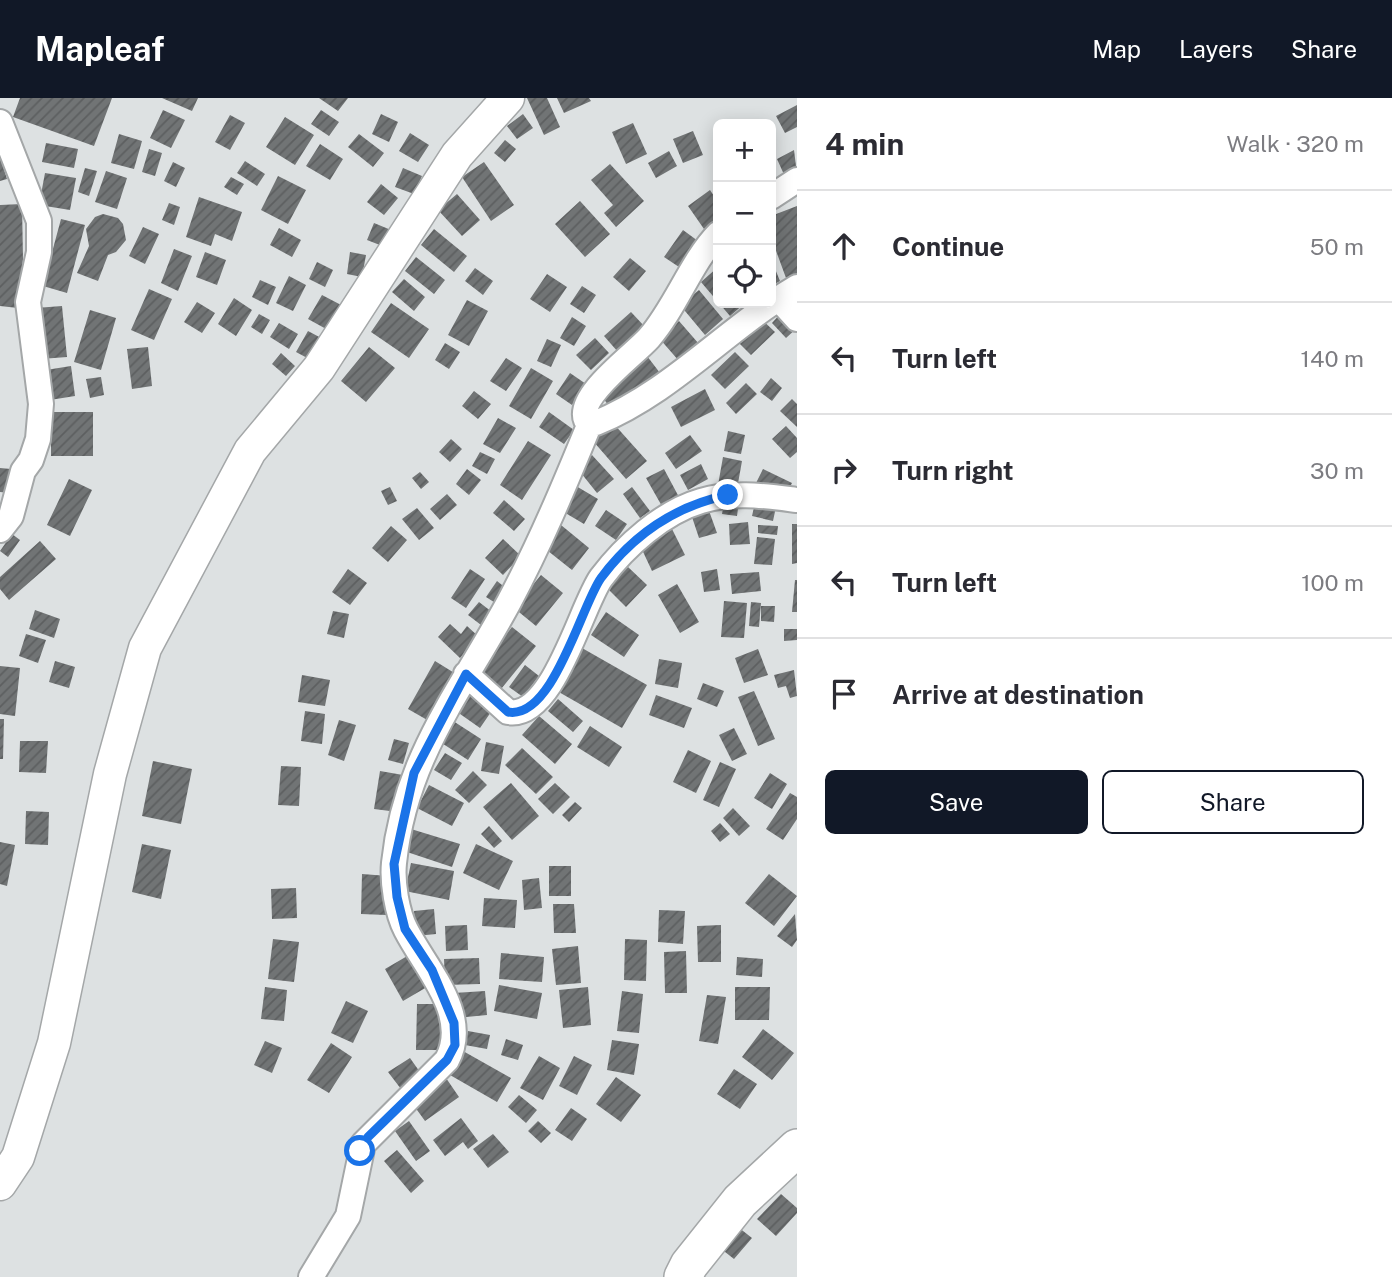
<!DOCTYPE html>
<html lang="en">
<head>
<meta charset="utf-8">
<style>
	:root { --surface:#fff; --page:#f7f7f7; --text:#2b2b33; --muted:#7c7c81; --line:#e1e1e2; --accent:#111827 }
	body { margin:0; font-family:"Public Sans",sans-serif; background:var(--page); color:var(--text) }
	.controls { position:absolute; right:21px; top:21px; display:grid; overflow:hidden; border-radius:10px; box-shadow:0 4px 18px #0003 }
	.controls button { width:63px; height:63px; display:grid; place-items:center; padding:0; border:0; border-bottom:2px solid var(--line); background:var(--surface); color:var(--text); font:35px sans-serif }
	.stop { position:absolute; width:21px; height:21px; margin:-16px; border:5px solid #1a73e8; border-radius:50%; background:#fff }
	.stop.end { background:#1a73e8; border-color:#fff; box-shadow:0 2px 7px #0008 }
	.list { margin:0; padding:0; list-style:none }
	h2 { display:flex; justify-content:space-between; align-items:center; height:91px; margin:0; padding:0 28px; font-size:30px }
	h2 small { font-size:23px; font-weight:400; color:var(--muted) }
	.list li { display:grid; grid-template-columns:46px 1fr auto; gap:21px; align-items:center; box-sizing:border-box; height:112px; padding:0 28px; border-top:2px solid var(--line) }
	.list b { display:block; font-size:26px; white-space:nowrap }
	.list em { font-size:23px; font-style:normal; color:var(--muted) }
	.actions { display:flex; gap:14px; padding:21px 28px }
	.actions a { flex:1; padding:16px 0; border:2px solid var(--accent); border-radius:10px; text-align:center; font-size:24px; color:var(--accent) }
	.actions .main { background:var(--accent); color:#fff }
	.icon { flex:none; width:38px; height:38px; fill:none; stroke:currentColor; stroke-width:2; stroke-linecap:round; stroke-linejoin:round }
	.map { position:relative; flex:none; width:797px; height:1179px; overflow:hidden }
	header { display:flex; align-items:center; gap:42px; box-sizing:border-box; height:98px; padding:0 35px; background:var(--accent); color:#fff }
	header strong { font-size:33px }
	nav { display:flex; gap:38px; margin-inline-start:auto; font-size:24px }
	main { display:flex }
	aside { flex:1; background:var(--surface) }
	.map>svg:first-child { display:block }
</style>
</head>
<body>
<header>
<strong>Mapleaf</strong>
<nav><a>Map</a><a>Layers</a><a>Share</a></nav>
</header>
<main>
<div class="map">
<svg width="797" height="1179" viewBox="0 0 797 1179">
	<defs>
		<pattern id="building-hatch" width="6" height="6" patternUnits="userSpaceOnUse" patternTransform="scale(1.75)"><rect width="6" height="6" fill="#717475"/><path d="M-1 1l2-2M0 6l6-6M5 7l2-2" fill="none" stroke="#5d5f60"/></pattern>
	</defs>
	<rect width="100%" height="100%" fill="#dde1e2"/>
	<path fill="url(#building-hatch)" d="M20,0H112L94,48L13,19Z
		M162,0H198L192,13Z
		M319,0H348L338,13Z
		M527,0H547L560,29L544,37Z
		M557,0H589L591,3L564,15Z
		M797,7V29L785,35L776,18Z
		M163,12L185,22L171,50L150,40Z
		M321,12L339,24L329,38L311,26Z
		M381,16L398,24L389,44L372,36Z
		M523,16L533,30L517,41L507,28Z
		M230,17L245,25L230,52L215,44Z
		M285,19L314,37L295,67L266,49Z
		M633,25L647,56L626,66L612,34Z
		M693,33L703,57L683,65L673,41Z
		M410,35L429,47L418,64L399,53Z
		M119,36L142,43L134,71L111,65Z
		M359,36L384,55L373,69L348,49Z
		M505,42L516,51L505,64L494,55Z
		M46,45L78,51L74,70L42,64Z
		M320,46L343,61L330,82L306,68Z
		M149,51L162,55L155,78L142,74Z
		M794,52L797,76L786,81L777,61Z
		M669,53L677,68L656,80L648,65Z
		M0,59L7,81L0,83Z
		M245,63L265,76L257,88L237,75Z
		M173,64L185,70L176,89L164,83Z
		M484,64L514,107L491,123L462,79Z
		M610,66L644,103L616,129L604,115L613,107L591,82Z
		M85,70L97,73L89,98L78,94Z
		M403,70L422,78L414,96L395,89Z
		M106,73L127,80L117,111L95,104Z
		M45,75L76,80L70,112L39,107Z
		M278,78L306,92L288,126L261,112Z
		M231,79L244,86L237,97L224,89Z
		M381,86L398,100L384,117L367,104Z
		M710,92L718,104V121L704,131L688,108Z
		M457,96L480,122L462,138L438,112Z
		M199,99L242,114L232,143L215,136L211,148L186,139Z
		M580,103L610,136L585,159L555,126Z
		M169,105L180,109L174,127L162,122Z
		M22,106L23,161L18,210L0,208V107Z
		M797,108V176L786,180L771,139V118Z
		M103,116L118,120L123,126L126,142L116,154L108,157L98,183L77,175L89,148L86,131L95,119Z
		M61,121L85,127L67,195L43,188Z
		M374,125L391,132L385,149L367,142Z
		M143,129L159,136L145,166L129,158Z
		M279,130L301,142L292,159L270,147Z
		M434,131L467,158L454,174L421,147Z
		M683,132L698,143L679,169L664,159Z
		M174,151L192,158L178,193L161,185Z
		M205,154L226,162L217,187L196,179Z
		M350,154L366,157L362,179L347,176Z
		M416,159L445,182L434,196L405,173Z
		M630,160L646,173L629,193L613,179Z
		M771,161L780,183L771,188Z
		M317,164L333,172L325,189L309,181Z
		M718,169V204L701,184Z
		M475,170L493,183L483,197L465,183Z
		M547,176L567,189L550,214L530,201Z
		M289,178L306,187L293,213L276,205Z
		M404,181L425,199L414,213L392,194Z
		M260,182L276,189L268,207L252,199Z
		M582,188L596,197L584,215L570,206Z
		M149,191L172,201L154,242L131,232Z
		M699,192L723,221L705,237L680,207Z
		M322,197L343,208L328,232L308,221Z
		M234,200L252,212L236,238L218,226Z
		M467,202L488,213L469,248L448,237Z
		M197,204L215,215L202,235L184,224Z
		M391,205L429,231L409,260L371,234Z
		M719,205H745L730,218Z
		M62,208L67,259L41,261L36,210Z
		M90,212L116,220L101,272L74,264Z
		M631,214L646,230L618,254L604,238Z
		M782,214L797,230L786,240L772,225Z
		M259,216L270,222L262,236L251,229Z
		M572,219L586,228L574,248L560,240Z
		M760,220L775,234L751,257L737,243Z
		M679,223L699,246L679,263L659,240Z
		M279,225L298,236L289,251L270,239Z
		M308,233L323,241L311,262L296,254Z
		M595,240L609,255L591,272L576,257Z
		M547,241L561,247L551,269L537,263Z
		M445,245L460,254L449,271L435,262Z
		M148,249L152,288L132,291L127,251Z
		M369,249L395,270L366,304L341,283Z
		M735,254L749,268L725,291L711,277Z
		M281,255L295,268L286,278L272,266Z
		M647,258L660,275L611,311L598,293Z
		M506,260L522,270L506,293L490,283Z
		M71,268L75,298L50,302L46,272Z
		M531,270L553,283L531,321L509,308Z
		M570,275L586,286L572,307L556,296Z
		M101,279L104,297L90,300L86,281Z
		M771,280L782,290L772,303L760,294Z
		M746,285L757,296L736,316L726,305Z
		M705,291L715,312L681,329L671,309Z
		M474,293L491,306L478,321L462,308Z
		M792,301L797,306V329L780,313Z
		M51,314H93V358H51Z
		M549,314L574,332L564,346L539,329Z
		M498,320L516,330L500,355L483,346Z
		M613,325L647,363L626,381L593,343Z
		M786,328L797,340V354L790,360L772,341Z
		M728,333L745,337L741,356L724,353Z
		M690,337L702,353L676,371L665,355Z
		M451,341L462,351L450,364L439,354Z
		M528,343L551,357L522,402L500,387Z
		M480,354L495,361L487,376L472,368Z
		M592,357L614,381L597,395L577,370Z
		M723,359L742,363L737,391L718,387Z
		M701,366L708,381L688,392L680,377Z
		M0,370L11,371L10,395L0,394Z
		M467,371L481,382L469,397L456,386Z
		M664,371L680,401L663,410L646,380Z
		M763,371L792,385L785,399L756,385Z
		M420,374L429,384L421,391L412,380Z
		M69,381L92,392L70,438L47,427Z
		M576,388L598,401L584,426L562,413Z
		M390,389L397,403L388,407L381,393Z
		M632,389L650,413L640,420L623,396Z
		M447,396L457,407L440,422L430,411Z
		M725,400L739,403L737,418L722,416Z
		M504,402L525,421L514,433L493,415Z
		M755,405L776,409L773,423L752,418Z
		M417,410L434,430L419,442L402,421Z
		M708,410L717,435L699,440L691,416Z
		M606,412L627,426L616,442L595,428Z
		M748,424L750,446L730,447L729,426Z
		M792,426H797V465L792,466Z
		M561,427L589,450L572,472L543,449Z
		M670,427L685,457L652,473L638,443Z
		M758,427L778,428L777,437L758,435Z
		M391,428L407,442L388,464L372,450Z
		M12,436L20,442L8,459L0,453Z
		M757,439L775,441L772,467L754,466Z
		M503,441L521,458L503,477L485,460Z
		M40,443L56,461L9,502L0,491V479Z
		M628,469L647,487L626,509L607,490Z
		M348,471L367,485L350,507L332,494Z
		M470,471L485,481L466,510L451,500Z
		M717,471L720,492L704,494L701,474Z
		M759,474L761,493L732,496L730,476Z
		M541,477L563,495L536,528L514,510Z
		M795,482H797V514H792Z
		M497,483L507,491L497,506L486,499Z
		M677,486L699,524L680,535L658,497Z
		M724,503L747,505L744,540L721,539Z
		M479,504L492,514L481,527L468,517Z
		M751,504L761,505L759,529L749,528Z
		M761,508H775L774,524L761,523Z
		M35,512L60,521L54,540L29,531Z
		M333,513L349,516L344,540L327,536Z
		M606,514L639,537L624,559L591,537Z
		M450,526L461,536L467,528L479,539L460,560L438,539Z
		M512,529L536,548L501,591L477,572Z
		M784,531H797V542L784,543Z
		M26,536L46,542L38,565L19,558Z
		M582,550L647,587L622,630L557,593Z
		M758,551L768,577L744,585L735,560Z
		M659,561L682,565L678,590L655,586Z
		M55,563L75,569L69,590L49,584Z
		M435,563L456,576L429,623L408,611Z
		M525,567L539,578L523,599L509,589Z
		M0,568L20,570L15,618L0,616Z
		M794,572L797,598L790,600L786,588L778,590L774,577Z
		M302,577L330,582L325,608L298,604Z
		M703,585L724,593L717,609L697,601Z
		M466,593L493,611L480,630L453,611Z
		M754,593L775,641L758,648L738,599Z
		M656,597L692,610L684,630L649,617Z
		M558,601L583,623L573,634L548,613Z
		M305,613L325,616L322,646L301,643Z
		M539,618L572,646L555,666L522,637Z
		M0,621H4L3,661H0Z
		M450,621L481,641L468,662L437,642Z
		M339,622L356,627L344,663L328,657Z
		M590,628L622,649L609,669L577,649Z
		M734,630L747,656L732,663L719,637Z
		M394,641L409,645L403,666L388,662Z
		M20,643H48L46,675L19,674Z
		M486,644L504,648L499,676L481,673Z
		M522,650L553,679L536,696L505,667Z
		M688,652L711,663L696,695L673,684Z
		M445,655L462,665L451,682L434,672Z
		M153,663L192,671L181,726L142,718Z
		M720,664L736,671L719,709L703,702Z
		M281,668L301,669L299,708L278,707Z
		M380,673L403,677L398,714L374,711Z
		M473,673L487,687L469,705L455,692Z
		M770,675L787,686L772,711L754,700Z
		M511,685L539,718L512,742L483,709Z
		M555,685L570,699L553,716L538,701Z
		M429,687L464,705L452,728L417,710Z
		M790,695L797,699V721L783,742L766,731Z
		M575,704L582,710L569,724L562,717Z
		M733,710L750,728L739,738L723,720Z
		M26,713L49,714L48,747L25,746Z
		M720,725L730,736L720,744L711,733Z
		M489,728L502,743L494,750L481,736Z
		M411,731L460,746L452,769L404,753Z
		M0,744L15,747L7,788L0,786Z
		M142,746L171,752L161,801L132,794Z
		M476,746L513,763L499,792L463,775Z
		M411,765L454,773L449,802L405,793Z
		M549,768H571V798H549Z
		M362,776L388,778L386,817L361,816Z
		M769,776L797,798L774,828L745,805Z
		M539,780L542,810L524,812L522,782Z
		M296,790L297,820L272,821L271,791Z
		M484,800L517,802L515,830L482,828Z
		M553,806H574L576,835H554Z
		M434,811L436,836L416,838L414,813Z
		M659,812L685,813L683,846L658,844Z
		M795,816L797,842L792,849L777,838Z
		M467,827L468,852L446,853L445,828Z
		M721,827V864H698L697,828Z
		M273,841L299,844L294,884L268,881Z
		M625,841L647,842L646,883L624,882Z
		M578,848L581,885L556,887L552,851Z
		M686,853L687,895H665L664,854Z
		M501,855L544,859L542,884L499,881Z
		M409,857L427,889L403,903L385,871Z
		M737,859L763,861L762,879L736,877Z
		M479,860L480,886L445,887L444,861Z
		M499,887L542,895L537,921L494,913Z
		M265,889L287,892L284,923L261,921Z
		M588,889L591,927L563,930L559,892Z
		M735,889H770L769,922H735Z
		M485,893L487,917L456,920L454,895Z
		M622,893L643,896L639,935L617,933Z
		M707,897L726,899L718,946L699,943Z
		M346,903L368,913L353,945L331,935Z
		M417,906H442L441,952H416Z
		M763,931L794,955L772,982L742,959Z
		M468,933L490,937L487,951L465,947Z
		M506,941L523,947L518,962L501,957Z
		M612,942L639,946L634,977L607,972Z
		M265,943L282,950L272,975L254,967Z
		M331,945L352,959L329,995L307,982Z
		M463,953L511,980L497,1004L450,977Z
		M539,958L560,970L543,1002L520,990Z
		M574,958L592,967L577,997L559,988Z
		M410,960L422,977L401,991L388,974Z
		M734,971L757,986L740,1011L717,996Z
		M616,979L641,997L621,1024L596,1006Z
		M446,980L459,999L425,1023L412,1005Z
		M519,997L537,1012L526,1025L508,1009Z
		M571,1010L587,1021L572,1043L555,1032Z
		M461,1020L478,1043L468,1051L463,1044L445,1058L433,1042Z
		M409,1023L430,1053L416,1063L395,1033Z
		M538,1023L551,1035L541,1045L528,1033Z
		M493,1036L509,1054L488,1070L473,1051Z
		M397,1052L424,1083L411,1095L384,1063Z
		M781,1096L797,1110V1115L776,1138L757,1121Z
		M738,1129L752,1140L734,1161L720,1150Z"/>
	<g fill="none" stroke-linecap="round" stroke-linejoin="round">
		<g stroke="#a4a7a8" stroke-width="28">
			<path id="minor" d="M0,24L39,123V154L28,204L41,306L38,341L31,362L23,373L11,418L0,432
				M771,99L797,82
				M718,136C691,164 676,209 649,240C634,257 576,298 586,322L596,325C672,294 727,230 797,189
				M778,200L797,221
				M466,576L508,614C553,622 581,508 601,480C625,448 663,414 701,403C733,393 765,398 797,402
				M311,1179L348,1118L363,1046L447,962C471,917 426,871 406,832C397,815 392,784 394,765C405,659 461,593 509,504C540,446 565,386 590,325"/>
		</g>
		<g stroke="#a4a7a8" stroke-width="35">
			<path id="major" d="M0,1086L18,1059L54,945L110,676L145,550L250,353L319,270L457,57L508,0"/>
		</g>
		<g stroke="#a4a7a8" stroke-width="40">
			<path id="highway" d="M683,1179L689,1167L740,1103L797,1050"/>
		</g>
		<use href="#minor" stroke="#fff" stroke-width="24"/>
		<use href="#major" stroke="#fff" stroke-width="32"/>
		<use href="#highway" stroke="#fff" stroke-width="37"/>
	</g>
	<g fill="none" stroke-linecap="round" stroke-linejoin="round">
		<path stroke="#1a73e8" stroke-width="9" d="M360,1053L368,1039L447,962L455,947L454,925L432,872L405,831L397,799L394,766L414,675L466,576L508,614C553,622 581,508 601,480C633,437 675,408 728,397"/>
	</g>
</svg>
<div class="controls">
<button>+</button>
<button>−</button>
<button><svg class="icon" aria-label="locate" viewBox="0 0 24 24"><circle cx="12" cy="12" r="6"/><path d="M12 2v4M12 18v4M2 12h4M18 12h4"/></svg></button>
</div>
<div class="stop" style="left:360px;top:1053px"></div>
<div class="stop end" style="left:728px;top:397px"></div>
</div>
<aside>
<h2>4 min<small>Walk · 320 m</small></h2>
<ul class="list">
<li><svg class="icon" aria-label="ahead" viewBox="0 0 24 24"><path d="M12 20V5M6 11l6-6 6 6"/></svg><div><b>Continue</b></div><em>50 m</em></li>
<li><svg class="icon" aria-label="left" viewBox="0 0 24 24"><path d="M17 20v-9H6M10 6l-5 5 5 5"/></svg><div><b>Turn left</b></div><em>140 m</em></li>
<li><svg class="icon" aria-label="right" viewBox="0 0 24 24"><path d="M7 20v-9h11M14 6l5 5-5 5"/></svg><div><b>Turn right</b></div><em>30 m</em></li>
<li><svg class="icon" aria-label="left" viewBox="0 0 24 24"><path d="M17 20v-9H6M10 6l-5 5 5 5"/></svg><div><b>Turn left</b></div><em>100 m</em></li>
<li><svg class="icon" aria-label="arrive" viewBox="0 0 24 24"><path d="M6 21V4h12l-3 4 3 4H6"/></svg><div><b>Arrive at destination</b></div></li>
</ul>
<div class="actions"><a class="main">Save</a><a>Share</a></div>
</aside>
</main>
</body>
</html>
